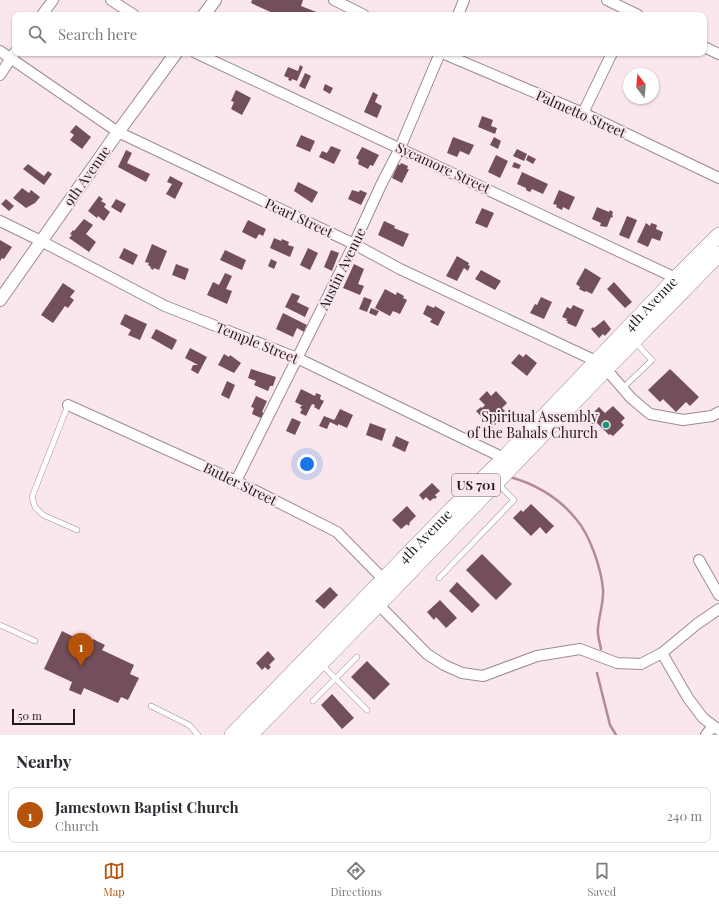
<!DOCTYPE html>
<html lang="en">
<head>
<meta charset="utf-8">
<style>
	:root { --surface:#fff; --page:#f2f2f3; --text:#2b2b33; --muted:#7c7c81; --line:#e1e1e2; --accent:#b45309 }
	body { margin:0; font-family:"Playfair Display",serif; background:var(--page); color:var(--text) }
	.compass { position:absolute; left:623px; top:68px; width:36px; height:36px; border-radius:50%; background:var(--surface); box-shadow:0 1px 3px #0004; rotate:344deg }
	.scale { position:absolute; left:12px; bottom:10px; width:63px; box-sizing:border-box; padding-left:4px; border:2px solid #211a1c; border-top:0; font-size:11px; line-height:14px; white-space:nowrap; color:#211a1c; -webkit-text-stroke:3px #fae7ed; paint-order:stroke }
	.you { position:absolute; left:307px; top:464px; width:14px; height:14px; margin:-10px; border:3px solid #fff; border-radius:50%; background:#1a73e8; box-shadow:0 0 0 6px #1a73e833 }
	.badge { display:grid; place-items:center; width:26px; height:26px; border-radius:50%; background:var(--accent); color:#fff; font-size:13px; font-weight:700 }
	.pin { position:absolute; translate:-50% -33px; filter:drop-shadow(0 1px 2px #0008) }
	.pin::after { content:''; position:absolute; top:21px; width:14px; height:12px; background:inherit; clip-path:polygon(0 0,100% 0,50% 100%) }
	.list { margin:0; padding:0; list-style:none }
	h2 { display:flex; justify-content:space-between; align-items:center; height:52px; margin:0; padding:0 16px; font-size:17px }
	h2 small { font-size:13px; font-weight:400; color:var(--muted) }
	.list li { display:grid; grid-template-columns:26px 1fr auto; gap:12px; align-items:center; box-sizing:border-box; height:56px; margin:0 8px 8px; padding:0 8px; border:1px solid var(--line); border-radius:8px }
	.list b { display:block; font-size:15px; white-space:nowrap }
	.list p { margin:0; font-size:13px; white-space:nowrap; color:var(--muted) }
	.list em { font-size:13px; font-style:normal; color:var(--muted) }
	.icon { flex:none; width:22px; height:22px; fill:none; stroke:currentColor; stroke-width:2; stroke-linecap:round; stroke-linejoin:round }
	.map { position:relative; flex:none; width:719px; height:735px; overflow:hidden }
	.search { position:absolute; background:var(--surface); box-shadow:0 1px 3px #0004; left:12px; right:12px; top:12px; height:44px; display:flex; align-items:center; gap:10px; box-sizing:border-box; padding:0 14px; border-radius:8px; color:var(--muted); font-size:15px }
	.sheet { height:116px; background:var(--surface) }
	nav { display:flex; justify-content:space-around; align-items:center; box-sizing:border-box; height:56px; border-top:1px solid var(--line); background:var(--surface); font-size:11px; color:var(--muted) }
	nav a { display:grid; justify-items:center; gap:2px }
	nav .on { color:var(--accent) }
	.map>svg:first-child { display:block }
</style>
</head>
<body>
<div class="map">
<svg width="719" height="735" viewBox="0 0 719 735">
	<rect width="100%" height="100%" fill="#fae7ed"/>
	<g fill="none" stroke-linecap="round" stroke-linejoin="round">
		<path stroke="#b28a98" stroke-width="2.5" d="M510,477C535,484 559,498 576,519C590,535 601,568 603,589C604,602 599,615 598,628C597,635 600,643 601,649
			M597,673L610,725L616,735"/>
	</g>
	<path fill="#734f5c" d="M252,0H303L301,6L324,15H277L251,3Z
		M300,65L303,67L297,81L292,79L291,81L288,80L289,78L284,76L288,67L298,71Z
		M305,73L311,76L305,89L299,86Z
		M325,84L333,88L330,94L323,90Z
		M236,90L251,98L242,115L231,109L234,102L231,101Z
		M373,92L378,95L375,102L382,106L377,118L364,112Z
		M482,116L493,120L491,126L497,128L495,134L478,127Z
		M76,125L91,137L82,149L70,140L74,135L70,132Z
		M301,135L315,141L310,152L296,146Z
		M453,137L474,145L469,155L460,151L457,157L447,153Z
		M494,137L501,141L498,149L490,145Z
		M331,146L341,150L334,164L319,157L322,151L327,153Z
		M362,147L379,155L373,166L370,165L368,169L358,164L359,160L356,158Z
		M517,149L527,154L524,161L513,156Z
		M126,150L132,153L127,163L150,174L146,182L118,167Z
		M496,155L508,161L500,178L488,172Z
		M528,155L536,159L533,164L526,160Z
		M514,162L521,165L519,169L512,167Z
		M401,163L408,166L407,169H409L402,183L392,178L398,164L400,165Z
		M28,164L44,176L48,171L52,174L44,185L23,169Z
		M522,172L548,184L543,194L532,189L530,192L526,190V188L517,184Z
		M170,176L183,183L175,199L166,194L172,184L167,182Z
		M298,182L318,192L312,203L294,191Z
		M22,188L29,193L31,190L40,197L35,203L26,208L13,198Z
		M352,190L359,192L360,190L367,193L361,205L348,199Z
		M559,190L575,197L569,210L563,207L562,210L556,207L557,205L553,204Z
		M99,196L103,199L101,201L106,204L104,207L110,212L104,221L98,216L97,218L88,211Z
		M6,199L14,206L9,211L1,204Z
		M116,199L126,204L121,213L111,207Z
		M597,207L609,212L610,210L613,212L612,215L613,216L612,218L611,217L607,227L600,226L601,223L592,219Z
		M482,208L494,213L487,228L475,223Z
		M627,216L637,220L629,239L619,235Z
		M84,219L93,225L86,234L96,242L89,252L69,238L72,235L70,234L73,230L74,231Z
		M248,220L266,229L263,236L259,234L256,239L242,232Z
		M384,221L395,226L394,228L409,234L403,247L378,235Z
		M646,223L650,226L651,223L657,225L656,229L663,232L660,241L652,238L648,247L637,242Z
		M274,238L281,241L282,239L289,242L288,245L294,247L290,257L270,248Z
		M0,240L12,247L4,259L2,258L0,261Z
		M152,244L167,251L159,270L154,268L153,270L150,268L151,267L148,265L149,263L145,262Z
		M124,248L138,255L133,265L119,258Z
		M308,248L318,253L310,270L300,265Z
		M225,250L246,260L242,270L220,260Z
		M331,250L339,253L332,271L324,267Z
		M457,256L469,263L468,265L470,266L468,271L464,268L457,281L446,276Z
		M271,259L277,262L274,269L268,266Z
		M176,264L189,269L185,280L172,275Z
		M354,264L364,269L358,284L364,286L360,295L343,288Z
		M585,268L601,278L592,294L586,291L585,292L579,289L580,287L576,284Z
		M481,270L501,281L495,290L475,279Z
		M225,273L232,276L226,289L232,291L227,304L207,295L213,282L219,285Z
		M614,282L632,302L625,308L607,289Z
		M63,283L75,291L70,297L74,300L68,308L65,306L53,323L41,315Z
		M385,289L396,295L397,292L404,296L403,298L407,300L400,314L393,311L390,316L375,308Z
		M292,293L300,296L297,302L309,308L305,317L285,307Z
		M364,297L372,300L367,312L359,309Z
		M541,297L552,302L544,319L530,313L535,304L537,305Z
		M427,305L434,308L435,306L445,312L438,326L430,322L432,319L423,314Z
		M573,305L584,310L576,327L567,323L568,321H566L567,319L562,317L567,307L571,309Z
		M371,308L379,311L376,316L369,313Z
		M283,313L307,325L304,332L297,328L293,337L276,329Z
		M125,314L147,324L140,340L128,335L131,330L120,324Z
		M604,320L611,329L605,336L603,334L599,338L591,329L593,327L594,328Z
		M156,329L177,340L172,350L151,338Z
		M190,348L207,357L198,374L191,370L193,365H198L185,358Z
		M224,354L229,357L230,355L241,363L234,373L218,365Z
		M519,354L523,357L526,354L537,363L527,376L511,363Z
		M251,369L276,377L273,386H270L268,391L254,385L256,381L248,378Z
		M670,369L699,397L690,406L686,402L676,412L663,399L660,402L648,390Z
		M227,381L235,385L229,399L221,395Z
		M301,389L315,396L316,393L321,395L320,399L324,401L319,410L314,407L315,405L312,404L306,416L300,413L302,409L300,408L301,406H303L295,402Z
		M487,391L491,396L496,391L507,403L502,408L505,411L496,419L498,422L492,428L476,411L481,407L482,408L485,405L479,399Z
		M256,396L267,401L262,412L264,413L261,418L252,414L254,408L251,407Z
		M613,406L625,418L621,422L624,425L613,436L610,434L609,435L590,416L599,407L605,413Z
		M340,409L353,415L347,428L338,424V426L330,422L327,429L319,426L324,416L334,420L335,419Z
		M292,418L301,422L295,435L286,431Z
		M370,423L386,429L382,441L366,435Z
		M396,436L409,442L405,452L392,446Z
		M432,483L440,491L435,495L437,497L435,499L434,498L430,501L426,497L423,500L419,495Z
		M531,504L554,526L546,534L540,527L531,536L513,518L521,510L523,512Z
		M407,506L416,516L409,523L410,524L408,526L407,524L401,529L392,520Z
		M482,554L512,584L496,600L466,570Z
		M457,582L480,605L472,613L449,591Z
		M330,587L338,595L324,609L315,601Z
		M440,600L457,618L446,628L436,617L434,620L427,612Z
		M62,631L90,645L93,639L105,645L102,650L134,665L130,674L139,678L128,700L121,697L118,703L84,688L81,695L69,690L72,682L44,669Z
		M268,651L275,659L269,665L271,667L268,670L265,667L262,670L256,663Z
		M367,661L390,684L374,700L351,677Z
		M332,694L354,718L342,729L321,705Z"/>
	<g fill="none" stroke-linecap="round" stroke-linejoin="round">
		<g stroke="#9c8c91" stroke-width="6">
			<path id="service" d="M623,388L652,360L635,342
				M68,405L32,497L35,507L43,515L77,530
				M439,578L514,500L498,484
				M0,625L35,641
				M321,664L367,710
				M313,701L357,657
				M151,706L189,725L198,735"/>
		</g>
		<g stroke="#9c8c91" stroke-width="12">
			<path id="minor" d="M111,0L134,15
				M334,0L364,15
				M607,0L638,15
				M42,15L53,0
				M458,15L464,0
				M704,47L719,54
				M0,51L118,132L354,244L400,269L596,361L606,369L631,398L650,414L683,420L712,416L719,412
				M196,53L680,280
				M442,53L583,113L719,178
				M0,75L15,52
				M583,113L612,53
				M0,221L41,241L165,306L297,358L508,460
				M68,405L236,481L337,532L388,584
				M236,481L354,244L381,185L400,148L440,53
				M699,560L719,595
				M375,601L427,654L444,665L462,673L483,676L537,656L580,649L617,663L641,664L662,653L697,624L719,609
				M662,653L688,698L703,718L719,730
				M706,735L713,726"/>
		</g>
		<g stroke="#9c8c91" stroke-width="14">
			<path id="tertiary" d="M204,15L215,0
				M0,300L118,132L176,53"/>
		</g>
		<g stroke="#9c8c91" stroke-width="16">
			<g id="primary">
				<path id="s1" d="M232,735L451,510L504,458L676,278L719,235"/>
				<path d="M250,735L378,605L606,369L719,254"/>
			</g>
		</g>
		<use href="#service" stroke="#fff" stroke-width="5"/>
		<use href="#minor" stroke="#fff" stroke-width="10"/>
		<use href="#tertiary" stroke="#fff" stroke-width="12"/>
		<use href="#primary" stroke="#fff" stroke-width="15"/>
	</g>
	<circle fill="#15947d" stroke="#fae7ed" stroke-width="1.5" cx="606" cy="425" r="4"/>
	<g text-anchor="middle" stroke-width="4" stroke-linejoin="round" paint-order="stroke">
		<rect fill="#fae7ed" stroke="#62585b" stroke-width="1" x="452" y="474" width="48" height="22" rx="3"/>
		<g font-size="13" font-weight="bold" fill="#211a1c">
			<text x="476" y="490">US 701</text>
		</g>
		<g font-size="14" fill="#211a1c" stroke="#fae7ed">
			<text transform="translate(581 114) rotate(24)" y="5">Palmetto Street</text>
			<text transform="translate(443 168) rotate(25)" y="5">Sycamore Street</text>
			<text transform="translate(87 176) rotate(-55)" y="5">9th Avenue</text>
			<text transform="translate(299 218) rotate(25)" y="5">Pearl Street</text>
			<text transform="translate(342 269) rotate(-64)" y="5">Austin Avenue</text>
			<text dy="5" stroke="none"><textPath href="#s1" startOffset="601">4th Avenue</textPath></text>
			<text transform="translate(257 343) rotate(22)" y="5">Temple Street</text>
			<text transform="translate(240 484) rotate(26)" y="5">Butler Street</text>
			<text dy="5" stroke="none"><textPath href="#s1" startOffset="277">4th Avenue</textPath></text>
		</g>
		<g font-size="14" fill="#211a1c" stroke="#fae7ed" text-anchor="end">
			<text x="598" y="422">Spiritual Assembly<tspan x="598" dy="16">of the Bahals Church</tspan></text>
		</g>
	</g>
</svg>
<svg class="compass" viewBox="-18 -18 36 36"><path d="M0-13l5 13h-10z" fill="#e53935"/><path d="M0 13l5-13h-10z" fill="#7c7c81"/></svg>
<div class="scale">50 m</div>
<div class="you"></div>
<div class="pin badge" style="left:81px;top:666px">1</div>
<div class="search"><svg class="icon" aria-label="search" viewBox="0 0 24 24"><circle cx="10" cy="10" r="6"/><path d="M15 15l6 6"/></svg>Search here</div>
</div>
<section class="sheet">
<h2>Nearby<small></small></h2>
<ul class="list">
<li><span class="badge">1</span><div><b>Jamestown Baptist Church</b><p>Church</p></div><em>240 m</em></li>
</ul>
</section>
<nav>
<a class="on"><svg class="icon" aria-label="map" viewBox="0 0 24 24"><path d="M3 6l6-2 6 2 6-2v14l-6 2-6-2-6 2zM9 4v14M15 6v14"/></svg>Map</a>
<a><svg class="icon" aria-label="directions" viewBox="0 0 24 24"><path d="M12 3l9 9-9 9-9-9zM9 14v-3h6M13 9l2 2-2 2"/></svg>Directions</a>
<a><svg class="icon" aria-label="saved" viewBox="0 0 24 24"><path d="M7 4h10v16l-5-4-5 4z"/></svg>Saved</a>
</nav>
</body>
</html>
